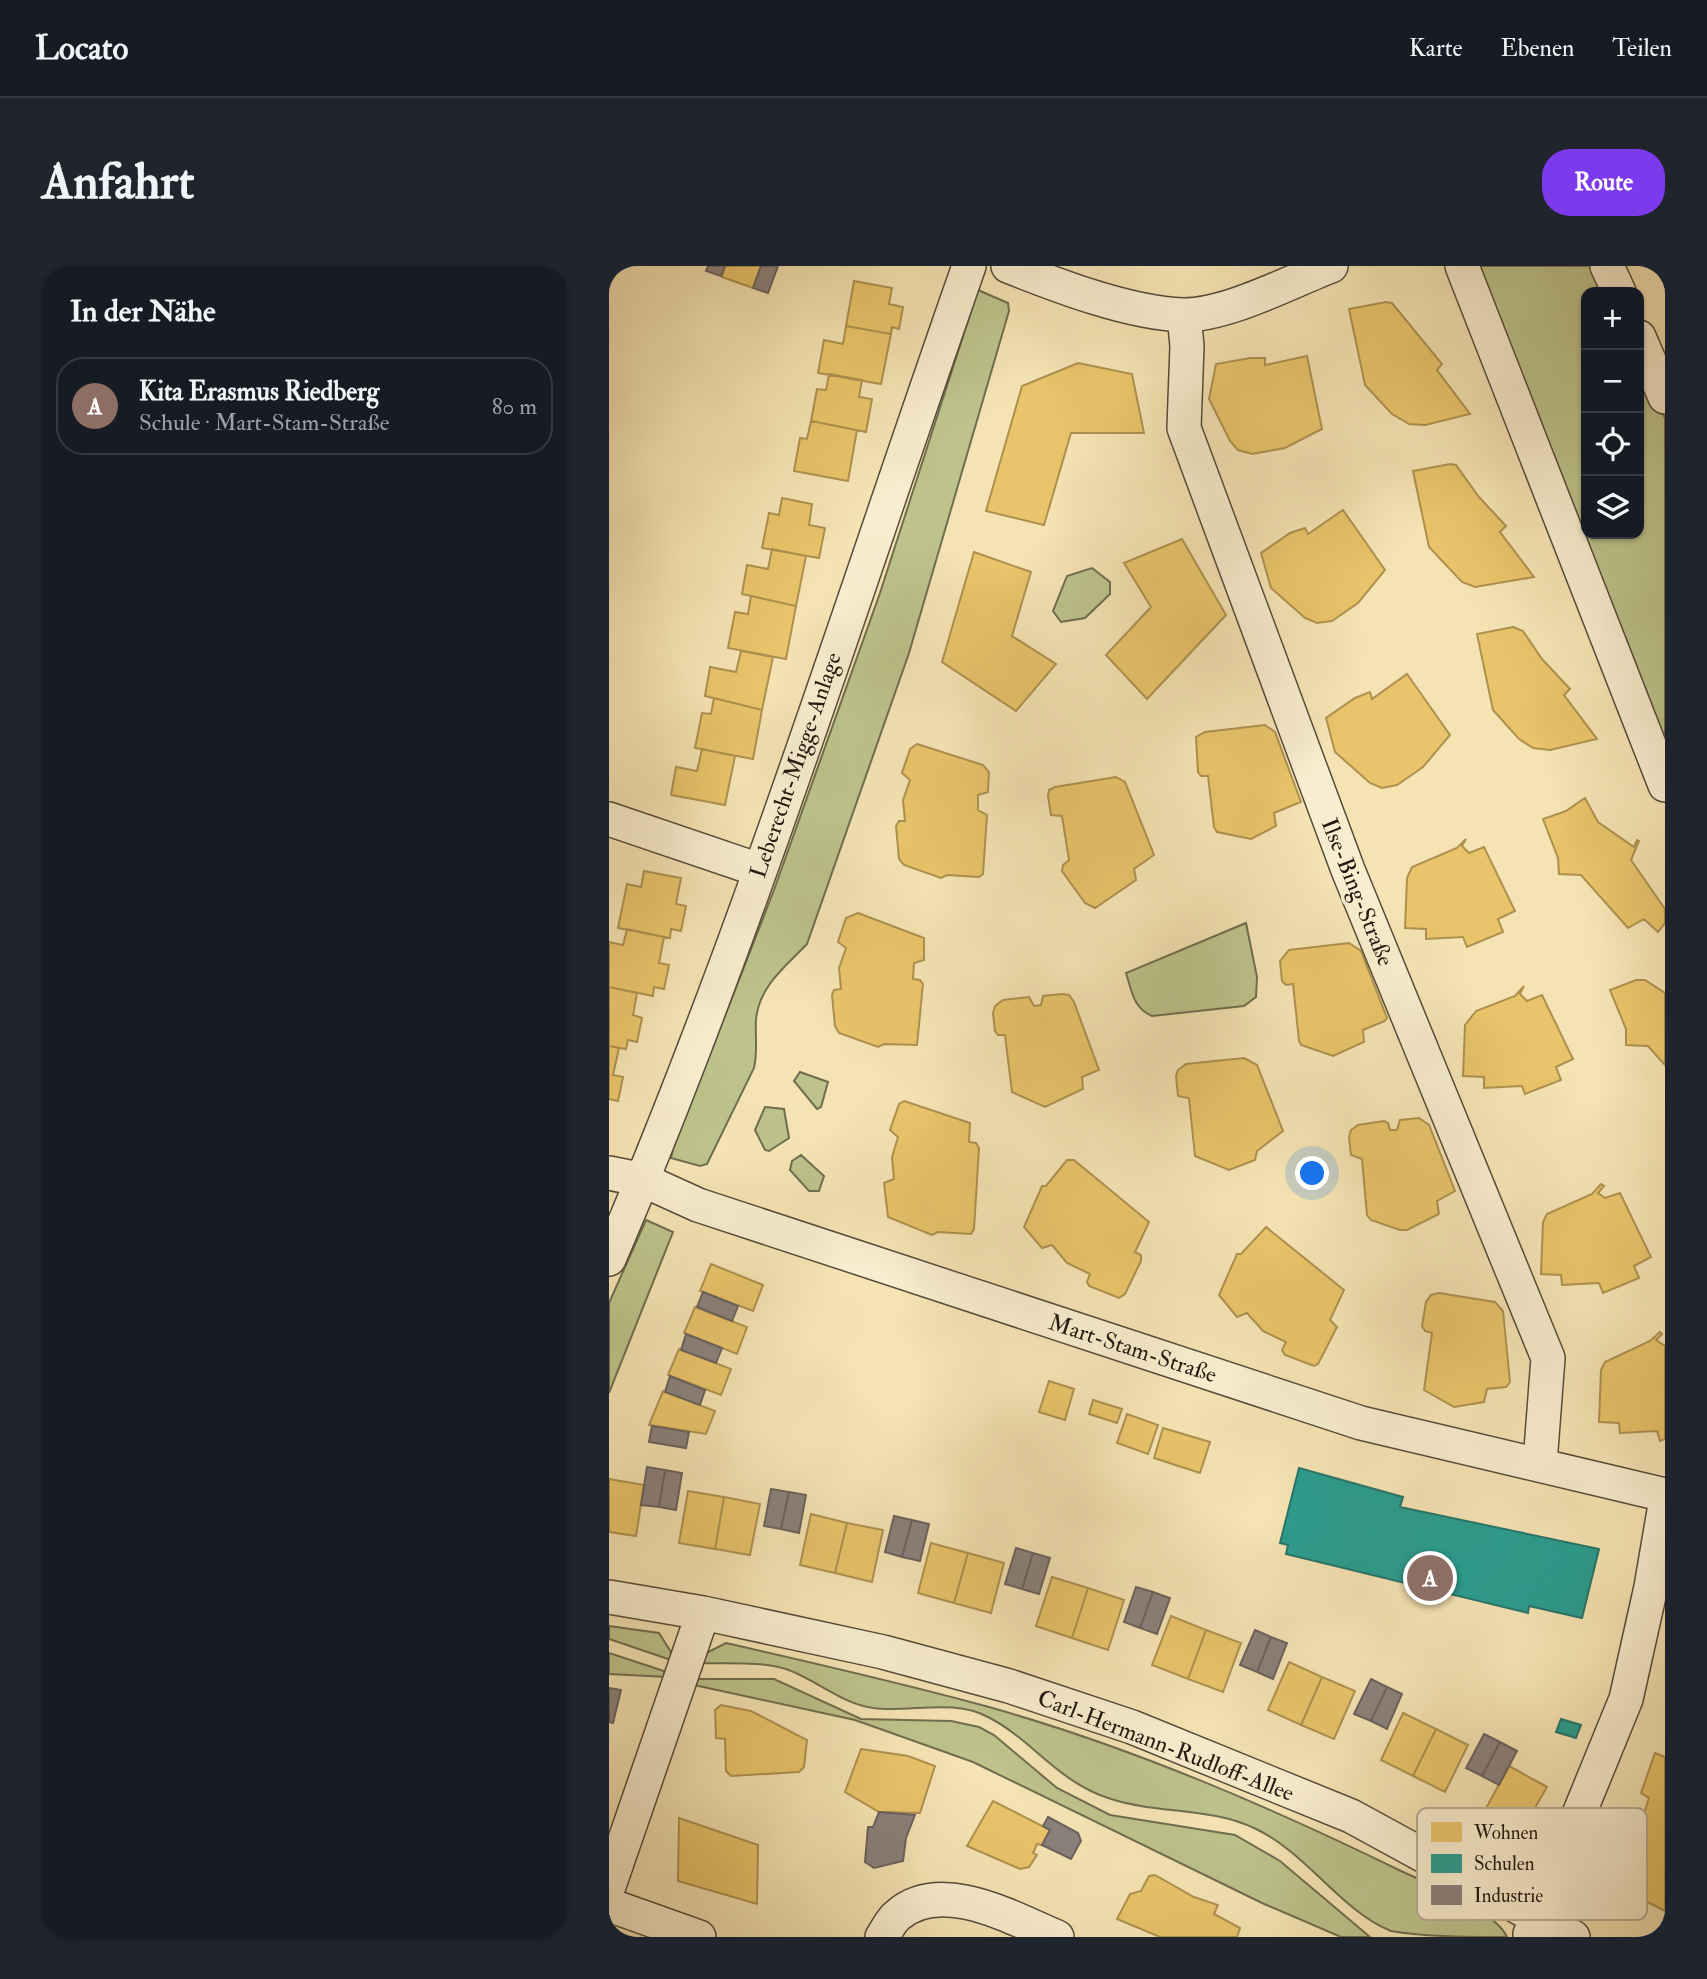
<!DOCTYPE html>
<html lang="de">
<head>
<meta charset="utf-8">
<style>
	:root { --surface:#171b24; --page:#20242c; --text:#f1f3f6; --muted:#9ea1a6; --line:#363941; --accent:#7c3aed }
	body { margin:0; font-family:"IM FELL Double Pica",serif; background:var(--page); color:var(--text) }
	.controls { position:absolute; right:21px; top:21px; display:grid; overflow:hidden; border-radius:14px; box-shadow:0 2px 5px #0004 }
	.controls button { width:63px; height:63px; display:grid; place-items:center; padding:0; border:0; border-bottom:2px solid var(--line); background:var(--surface); color:var(--text); font:35px sans-serif }
	.you { position:absolute; left:704px; top:908px; width:24px; height:24px; margin:-18px; border:5px solid #fff; border-radius:50%; background:#1a73e8; box-shadow:0 0 0 10px #1a73e833 }
	.badge { display:grid; place-items:center; width:46px; height:46px; border-radius:50%; background:var(--accent); color:#fff; font-size:23px; font-weight:700 }
	.pin { position:absolute; translate:-50% -50%; border:4px solid #fff; box-shadow:0 2px 7px #0006 }
	.list { margin:0; padding:0; list-style:none }
	h2 { display:flex; justify-content:space-between; align-items:center; height:91px; margin:0; padding:0 28px; font-size:30px }
	h2 small { font-size:23px; font-weight:400; color:var(--muted) }
	.list li { display:grid; grid-template-columns:46px 1fr auto; gap:21px; align-items:center; box-sizing:border-box; height:98px; margin:0 14px 14px; padding:0 14px; border:2px solid var(--line); border-radius:28px }
	.list b { display:block; font-size:26px; white-space:nowrap }
	.list p { margin:0; font-size:23px; white-space:nowrap; color:var(--muted) }
	.list em { font-size:23px; font-style:normal; color:var(--muted) }
	.icon { flex:none; width:38px; height:38px; fill:none; stroke:currentColor; stroke-width:2; stroke-linecap:round; stroke-linejoin:round }
	.map { position:relative; flex:none; width:1056px; height:1671px; overflow:hidden; border-radius:28px }
	header { display:flex; align-items:center; gap:42px; box-sizing:border-box; height:98px; padding:0 35px; background:var(--surface); border-bottom:2px solid var(--line) }
	header strong { font-size:33px }
	nav { display:flex; gap:38px; margin-inline-start:auto; font-size:24px }
	.intro { display:flex; align-items:center; justify-content:space-between; box-sizing:border-box; height:168px; padding:0 42px }
	h1 { margin:0; font-size:49px }
	.button { padding:18px 32px; border-radius:28px; background:var(--accent); color:#fff; font-size:24px; font-weight:700 }
	main { display:flex; gap:42px; padding:0 42px }
	aside { flex:1; background:var(--surface); border-radius:28px; box-shadow:0 2px 5px #0004 }
	.map>svg:first-child { display:block }
</style>
</head>
<body>
<header>
<strong>Locato</strong>
<nav><a>Karte</a><a>Ebenen</a><a>Teilen</a></nav>
</header>
<div class="intro"><h1>Anfahrt</h1><a class="button">Route</a></div>
<main>
<aside>
<h2>In der Nähe<small></small></h2>
<ul class="list">
<li><span class="badge" style="background:#8d6e63">A</span><div><b>Kita Erasmus Riedberg</b><p>Schule · Mart-Stam-Straße</p></div><em>80 m</em></li>
</ul>
</aside>
<div class="map">
<svg width="1056" height="1671" viewBox="0 0 1056 1671">
	<rect width="100%" height="100%" fill="#f5e3b3"/>
	<filter id="stains"><feTurbulence type="fractalNoise" baseFrequency=".00286" numOctaves="4"/><feColorMatrix values="0 0 0 0 .2 0 0 0 0 .09 0 0 0 0 .02 0 0 0 .5 -.17"/></filter>
	<radialGradient id="worn" r=".72"><stop offset=".6" stop-color="#630" stop-opacity="0"/><stop offset="1" stop-color="#630" stop-opacity=".3"/></radialGradient>
	<path fill="#bdc38b" stroke="#706e4e" stroke-width="2" d="M868,0H988L1000,26H977V268H1030V93L1056,152V478Z
		M369,24L399,37L400,45L300,387L198,678C176,701 151,719 147,753C146,770 149,785 145,802L98,898L91,900L62,892L64,883L165,624L271,327Z
		M483,302L501,316V328L476,352L452,356L444,345L458,310Z
		M637,657L648,711L647,731L635,740L543,750C524,742 523,725 517,707Z
		M191,806L219,816L212,841L208,843L185,815Z
		M156,841L175,843L180,872L160,885L156,884L146,864Z
		M192,889L215,910L210,925H200L181,904L183,895Z
		M37,954L64,966L0,1127V1037Z
		M0,1360L50,1367L62,1386V1394L0,1373Z
		M117,1377C205,1397 293,1417 380,1441C522,1481 659,1540 792,1605C818,1617 888,1646 898,1671C862,1671 816,1671 782,1665C732,1645 698,1587 647,1563C602,1541 549,1548 502,1533C448,1516 424,1474 379,1451C344,1432 301,1447 264,1442C233,1438 206,1413 177,1403C152,1395 119,1398 93,1397L99,1386Z
		M0,1387L55,1405L57,1411L0,1408Z
		M87,1413H165L252,1453L342,1455L370,1461L385,1469L448,1522L501,1549L626,1569L671,1595L761,1671H732L653,1637L364,1496L246,1454L85,1419Z"/>
	<path fill="#e9c46a" stroke="#ad914f" stroke-width="2" d="M116,0H152L144,22L113,11Z
		M245,15L283,22L280,38L294,41L290,63L283,61L282,68L237,60Z
		M777,36L783,37L833,98L828,104L861,148L816,159L800,158L783,148L756,119L740,43Z
		M237,60L282,68L272,118L209,107L215,74L234,78Z
		M698,90L713,163L676,182L643,188L629,184L621,175L600,133L607,98L641,92H656V99Z
		M469,97L523,108L535,167H462L435,259L377,245L413,120Z
		M220,108L253,114L250,131L263,133L257,166L202,155L208,123L217,124Z
		M202,155L248,164L239,215L185,205L191,172L198,173Z
		M841,198L847,199L870,231L897,260L891,266L925,311L866,321L853,316L820,281L804,205Z
		M173,232L203,238L200,259L216,262L210,292L153,282L160,247L170,249Z
		M734,244L776,304L749,337L723,355L708,357L696,352L662,322L652,287L681,267L696,262L699,268Z
		M573,273L617,349L538,433L497,389L542,341L515,297Z
		M163,283L197,290L187,340L133,328L138,299L159,303Z
		M365,286L422,306L403,370L447,398L407,445L333,396Z
		M142,330L187,340L177,393L119,382L126,346L139,348Z
		M904,361L914,365L933,393L961,423L955,429L988,473L941,484L924,482L910,473L884,444L868,368Z
		M132,385L164,391L153,444L96,430L101,401L127,406Z
		M798,408L841,469L814,501L788,519L773,522L761,517L726,486L717,452L746,432L761,426L763,433Z
		M105,432L153,444L144,493L86,482L93,447L102,448Z
		M656,459L666,466L692,536L665,547L667,560L642,573L608,566L605,561L599,510H592L589,506L587,471L596,466Z
		M308,478L374,499L380,506L379,526L369,529V544L378,549L374,608L370,611L338,609L332,612L295,599L290,593L287,560L290,555H296L294,534L301,514L293,507L301,483Z
		M93,483L126,490L116,539L62,529L67,501L88,505Z
		M507,511L516,516L545,589L525,603L527,614L486,642L476,637L453,605L454,599L460,594L453,550L442,549L439,530L440,524L446,521Z
		M976,532L989,556L1025,581L1028,574L1030,575L1022,594L1056,643V657L1049,666L1035,653L1019,662L972,609L950,608L949,592L934,553L957,545Z
		M857,573L853,580L860,587L875,581L906,645L889,653L894,666L858,681L854,671L817,673V663L796,662L798,612L803,601L848,582Z
		M35,605L72,612L67,638L77,640L72,665L62,663L61,672L9,662L18,618L32,621Z
		M249,647L315,672V694L305,697L304,713L311,714L314,718L308,779L275,778L269,781L230,767L226,760L223,729L225,724L232,723L230,702L237,682L229,676L237,652Z
		M18,663L55,671L50,697L60,699L55,723L45,721L44,730L0,721V676L14,679Z
		M740,677L752,685L778,752L776,755L754,764L755,776L724,790L692,779L690,775L684,718L677,719L673,715L671,695L680,684Z
		M1027,714H1036L1056,727V799L1039,780L1017,779V763L1001,724Z
		M915,720L911,728L918,735L933,729L964,793L947,801L952,814L916,828L913,820L875,822V811L854,810L856,759L867,745L906,730Z
		M0,721L28,727L24,749L33,752L28,776L19,774L17,783L0,780Z
		M453,728L460,729L465,736L490,804L473,811L474,823L436,841L403,826L396,769H389L386,765L384,747L386,740L394,734L420,731L425,740L432,739L434,730Z
		M0,780L10,782L4,809L14,811L9,835L0,833Z
		M635,792L648,799L674,865L648,885L646,894L620,904L586,890L580,832L569,830L567,810L569,804L577,798Z
		M295,835L361,857L360,876L367,877L370,882L365,963L362,968L329,966L323,969L279,951L275,917L285,913L283,891L289,871L281,864L290,838Z
		M810,852L820,859L846,925L828,935L830,948L798,964H791L762,954L758,949L753,893L742,889L740,871L742,864L749,859L775,855L779,857L781,864H788L791,854Z
		M458,894H465L540,956L526,986L532,989V995L516,1028L510,1032L480,1020L478,1016L481,1008L458,997L443,979L433,982L415,961L433,920H437Z
		M992,918L995,920L989,927L996,932L1011,927L1042,991L1025,1000L1030,1012L994,1027L990,1017L953,1019L952,1009L932,1008L934,956L938,948L983,928Z
		M657,961L735,1024L721,1054L728,1061L709,1098L705,1100L676,1089L673,1084L677,1076L654,1065L638,1047L628,1051L610,1029L628,988H632Z
		M102,998L154,1019L144,1045L91,1025Z
		M830,1027L886,1036L894,1045L901,1116L897,1121L878,1123L875,1136L845,1141L815,1124L823,1067L816,1065L813,1060L817,1036L822,1029Z
		M86,1041L138,1061L128,1088L75,1067Z
		M1051,1066L1053,1068L1047,1074L1056,1080V1173L1051,1175L1048,1165L1011,1167L1010,1157L990,1156L992,1104L996,1096L1041,1075Z
		M70,1083L122,1103L112,1129L59,1109Z
		M440,1115L465,1123L456,1154L430,1146Z
		M54,1125L106,1145L97,1168L40,1159Z
		M484,1134L513,1143L508,1157L480,1148Z
		M518,1148L549,1159L539,1188L508,1177Z
		M554,1162L601,1176L591,1207L545,1192Z
		M0,1213L35,1219L27,1270L0,1266Z
		M79,1225L115,1231L106,1283L70,1277Z
		M115,1231L151,1238L141,1289L106,1283Z
		M202,1248L238,1257L226,1307L191,1299Z
		M238,1257L274,1264L263,1316L226,1307Z
		M322,1277L359,1287L345,1337L309,1327Z
		M359,1287L395,1297L382,1347L345,1337Z
		M443,1311L479,1322L463,1372L427,1360Z
		M479,1322L515,1334L499,1384L463,1372Z
		M562,1350L597,1364L579,1413L543,1399Z
		M597,1364L632,1377L614,1426L579,1413Z
		M680,1396L713,1411L692,1459L659,1444Z
		M713,1411L746,1425L725,1473L692,1459Z
		M112,1439L142,1445L198,1474L195,1501L190,1506L122,1510L117,1505L116,1473L107,1472L106,1444Z
		M794,1447L827,1463L804,1510L772,1494Z
		M827,1463L859,1479L836,1526L804,1510Z
		M252,1483L299,1490L326,1500L311,1547L270,1546L236,1526Z
		M1046,1487L1056,1491V1645L1025,1629L1023,1624L1026,1618L1013,1612L1020,1592L1012,1589L1011,1585L1023,1551L1033,1555L1040,1532L1032,1527Z
		M900,1500L938,1521L912,1566L875,1546Z
		M384,1535L441,1564L433,1579L428,1578L424,1587L428,1589L420,1601L411,1603L358,1580Z
		M70,1552L149,1579L148,1638L69,1615Z
		M546,1609L585,1631L609,1639L605,1648L631,1662L628,1671H551L508,1653L521,1628L532,1625L540,1610Z"/>
	<path fill="#2a9d8f" stroke="#287569" stroke-width="2" d="M690,1202L794,1231L791,1241L990,1283L973,1352L920,1340L919,1347L677,1288L679,1279L671,1277Z
		M952,1453L972,1459L967,1472L947,1466Z"/>
	<path fill="#8a817c" stroke="#6b625c" stroke-width="2" d="M99,0H116L112,10L97,5Z
		M152,0H169L159,27L144,22Z
		M94,1026L129,1040L123,1055L88,1041Z
		M77,1068L113,1082L107,1097L72,1084Z
		M61,1110L96,1124L91,1139L56,1126Z
		M43,1160L80,1166L77,1182L40,1176Z
		M38,1201L56,1204L50,1241L32,1239Z
		M56,1204L73,1207L67,1244L50,1241Z
		M162,1223L180,1226L172,1263L155,1260Z
		M180,1226L197,1229L190,1267L172,1263Z
		M285,1250L303,1254L293,1291L276,1286Z
		M303,1254L320,1258L311,1295L293,1291Z
		M407,1282L424,1287L413,1323L396,1318Z
		M424,1287L441,1292L430,1328L413,1323Z
		M527,1321L544,1326L531,1362L515,1356Z
		M544,1326L561,1332L548,1368L531,1362Z
		M646,1364L662,1371L648,1406L631,1399Z
		M662,1371L678,1377L664,1413L648,1406Z
		M762,1413L778,1421L762,1455L745,1448Z
		M778,1421L793,1428L778,1463L762,1455Z
		M0,1422L12,1424L4,1457L0,1456Z
		M875,1468L891,1476L873,1510L857,1502Z
		M891,1476L908,1485L890,1519L873,1510Z
		M270,1546L306,1549L297,1572L294,1595L265,1602L256,1596L259,1561H264Z
		M439,1551L469,1567L472,1575L462,1593L433,1579L441,1564L434,1560Z"/>
	<g fill="none" stroke-linecap="round" stroke-linejoin="round">
		<g stroke="#574c3a" stroke-width="36">
			<path id="minor" d="M399,0C449,20 520,47 574,49C619,49 680,16 722,0
				M853,0L1056,519
				M998,0L1010,26
				M575,49L578,80L575,162L739,604L939,1092L931,1197
				M1030,71L1056,131
				M0,553L150,604
				M0,907L34,914L89,939L752,1157L1056,1229
				M0,993C138,672 244,330 360,0
				M0,1331L94,1347L274,1386L400,1420L523,1461L742,1550L964,1671
				M0,1620L94,1347
				M0,1639L90,1671
				M921,1668L1017,1433L1042,1321L1056,1239
				M273,1671C278,1664 282,1654 289,1649C332,1611 405,1653 448,1671"/>
		</g>
		<use href="#minor" stroke="#f8edce" stroke-width="33"/>
	</g>
	<g text-anchor="middle" stroke-width="7" stroke-linejoin="round" paint-order="stroke">
		<g font-size="23" fill="#221911" stroke="#f8edce">
			<text transform="translate(186 499) rotate(-71)" y="8">Leberecht-Migge-Anlage</text>
			<text transform="translate(749 626) rotate(68)" y="8">Ilse-Bing-Straße</text>
			<text transform="translate(524 1082) rotate(18)" y="8">Mart-Stam-Straße</text>
			<text transform="translate(557 1479) rotate(21)" y="8">Carl-Hermann-Rudloff-Allee</text>
		</g>
	</g>
	<rect x="808" y="1542" width="230" height="112" rx="10" fill="#f8edce" stroke="#b8ad95" stroke-width="2"/>
	<rect x="822" y="1556" width="31" height="20" fill="#e9c46a"/>
	<rect x="822" y="1588" width="31" height="19" fill="#2a9d8f"/>
	<rect x="822" y="1619" width="31" height="20" fill="#8a817c"/>
	<g font-size="19" fill="#221911">
		<text x="865" y="1573">Wohnen</text>
		<text x="865" y="1604">Schulen</text>
		<text x="865" y="1636">Industrie</text>
	</g>
	<rect width="100%" height="100%" filter="url(#stains)"/>
	<rect width="100%" height="100%" fill="url(#worn)"/>
</svg>
<div class="controls">
<button>+</button>
<button>−</button>
<button><svg class="icon" aria-label="locate" viewBox="0 0 24 24"><circle cx="12" cy="12" r="6"/><path d="M12 2v4M12 18v4M2 12h4M18 12h4"/></svg></button>
<button><svg class="icon" aria-label="layers" viewBox="0 0 24 24"><path d="M12 4l9 5-9 5-9-5zM3 14l9 5 9-5"/></svg></button>
</div>
<div class="you"></div>
<div class="pin badge" style="left:821px;top:1312px;background:#8d6e63">A</div>
</div>
</main>
</body>
</html>
